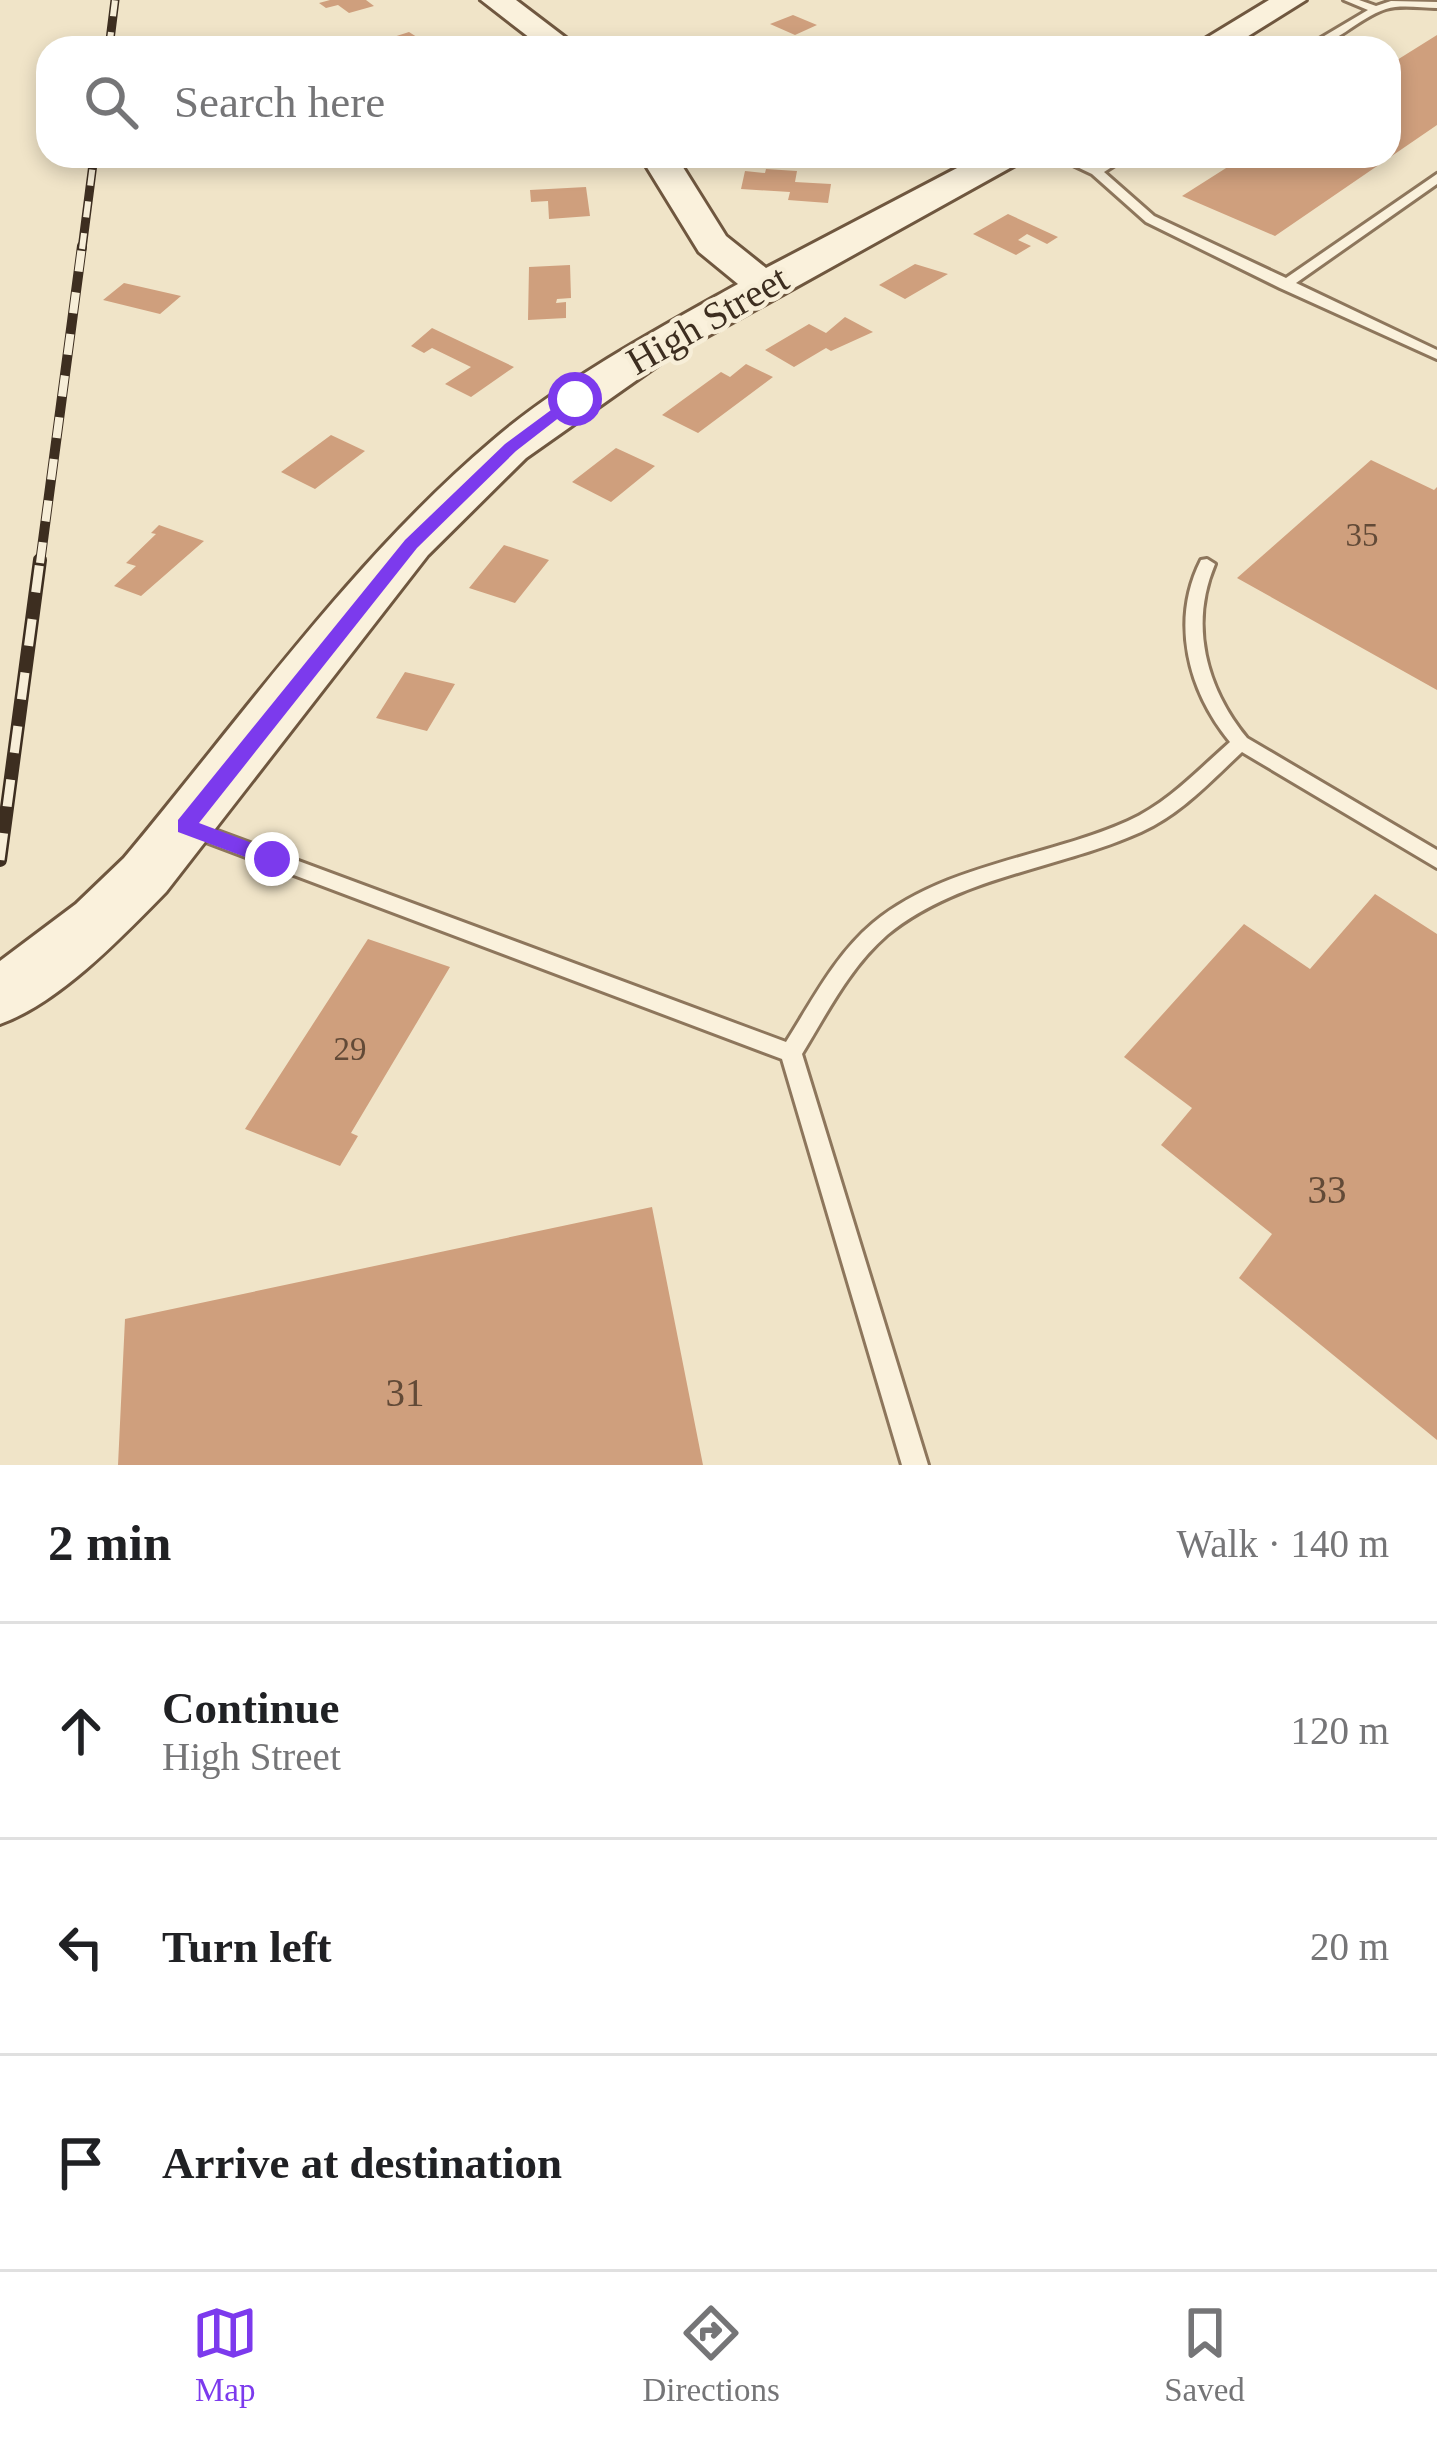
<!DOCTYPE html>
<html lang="en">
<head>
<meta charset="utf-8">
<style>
	:root { --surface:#fff; --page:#f2f2f2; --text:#202124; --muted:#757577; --line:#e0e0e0; --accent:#7c3aed }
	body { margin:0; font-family:"Times New Roman",serif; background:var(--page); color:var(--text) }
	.stop { position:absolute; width:36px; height:36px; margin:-27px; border:9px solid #7c3aed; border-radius:50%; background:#fff }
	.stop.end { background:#7c3aed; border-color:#fff; box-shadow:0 3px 12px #0008 }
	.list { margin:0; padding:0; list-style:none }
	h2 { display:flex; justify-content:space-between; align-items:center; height:156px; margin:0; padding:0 48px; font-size:51px }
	h2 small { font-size:39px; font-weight:400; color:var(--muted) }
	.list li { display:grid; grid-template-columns:78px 1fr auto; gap:36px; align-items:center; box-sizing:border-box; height:216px; padding:0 48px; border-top:3px solid var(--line) }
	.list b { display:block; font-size:45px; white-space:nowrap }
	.list p { margin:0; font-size:39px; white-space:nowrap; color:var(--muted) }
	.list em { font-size:39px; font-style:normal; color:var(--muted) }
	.icon { flex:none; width:66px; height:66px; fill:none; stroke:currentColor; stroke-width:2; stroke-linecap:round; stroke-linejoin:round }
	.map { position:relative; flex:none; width:1437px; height:1465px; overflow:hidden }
	.search { position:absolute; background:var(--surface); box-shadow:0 6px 18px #0003; left:36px; right:36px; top:36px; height:132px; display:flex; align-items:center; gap:30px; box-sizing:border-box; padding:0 42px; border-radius:36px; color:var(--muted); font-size:45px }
	.sheet { height:804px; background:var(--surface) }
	nav { display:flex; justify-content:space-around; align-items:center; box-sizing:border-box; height:168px; border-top:3px solid var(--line); background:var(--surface); font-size:33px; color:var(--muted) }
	nav a { display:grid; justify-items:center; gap:6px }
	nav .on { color:var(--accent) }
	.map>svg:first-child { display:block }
</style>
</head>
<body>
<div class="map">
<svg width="1437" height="1465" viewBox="0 0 1437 1465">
	<rect width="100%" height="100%" fill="#f0e4c8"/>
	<path fill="#cf9f7d" d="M330,0H366L374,6L349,13L338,5L326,8L319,3Z
		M793,15L817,25L795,35L770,24Z
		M409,32L434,48L378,42Z
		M1437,35V125L1275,236L1182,196L1245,156H1389V65Z
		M766,169L797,171L795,182L831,184L828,203L788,200L790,192L741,189L745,171L765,173Z
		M586,187L590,216L549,219L548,201L531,202L530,190Z
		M1008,214L1058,237L1047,244L1027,234L1018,240L1031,246L1016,255L973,234Z
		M915,264L948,274L905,299L879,285Z
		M570,265L571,298L557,299L556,303L566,302V318L528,320L529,267Z
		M124,283L181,296L160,314L103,300Z
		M845,317L873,332L831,351L826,348L794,367L765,350L809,324L826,333Z
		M432,328L514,367L471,397L445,384L471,367L432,348L424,353L411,346Z
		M746,364L773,377L698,433L662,415L721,372L730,377Z
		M331,435L365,451L315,489L281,472Z
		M616,448L655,466L611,502L572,482Z
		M1371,460L1434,490L1437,487V690L1237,578Z
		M159,525L204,541L141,596L114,586L136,566L126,563L156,534L151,533Z
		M504,545L549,560L515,603L469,588Z
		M405,672L455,684L427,731L376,718Z
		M1375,894L1437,934V1440L1239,1278L1272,1234L1161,1145L1192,1108L1124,1057L1244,924L1310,969Z
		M368,939L450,967L351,1133L358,1136L340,1166L245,1129Z
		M652,1207L703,1465H118L125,1319Z"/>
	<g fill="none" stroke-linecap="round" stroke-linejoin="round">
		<g stroke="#8d765c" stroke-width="6">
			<path id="service" d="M1344,0H1359L1376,6L1391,1L1437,2V8C1421,8 1401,4 1386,9C1357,18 1334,48 1304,48L1368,10Z
				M1054,156H1070L1095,166L1114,156H1129L1104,172L1154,216L1286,278L1437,174V184L1296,283L1437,350V359L1280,288L1146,222L1092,174Z
				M1207,559L1215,564C1189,625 1206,688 1247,738L1437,850V868L1242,752C1211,781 1181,814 1141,832C1059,869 959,876 887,935C850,967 827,1013 802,1054L928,1465H902L782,1059L182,833L179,828L182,823H196L786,1042C812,1001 835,955 873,923C945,864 1045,858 1128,821C1168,803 1198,770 1230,742C1188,691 1170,621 1201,560Z"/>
		</g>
		<g stroke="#6f573f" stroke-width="6">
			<path id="secondary" d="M481,0H516L579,48H543Z
				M1269,0H1306L1229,48H1190Z
				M640,156H676L726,236L766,268L980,156H1025L1019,163L668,358L526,458L428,555L166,892C122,937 59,1003 0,1024V961L76,904L124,858C241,718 353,559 492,441C561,381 658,329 738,284L699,252Z"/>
		</g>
		<use href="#service" fill="#faf1dc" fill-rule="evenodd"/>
		<use href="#secondary" fill="#faf1dc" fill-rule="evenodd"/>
		<g stroke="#3d2e20" stroke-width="9">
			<path id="rail-far2" d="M109,48L115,0
				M82,249L94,156"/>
		</g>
		<g stroke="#3d2e20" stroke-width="10">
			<path id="rail-far1" d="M40,563L82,246"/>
		</g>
		<g stroke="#3d2e20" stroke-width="14">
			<path id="rail" d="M0,860L40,560"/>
		</g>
		<use href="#rail-far2" stroke="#f7eed8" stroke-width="6" stroke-dasharray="16" stroke-linecap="butt"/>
		<use href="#rail-far1" stroke="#f7eed8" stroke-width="8" stroke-dasharray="21" stroke-linecap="butt"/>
		<use href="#rail" stroke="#f7eed8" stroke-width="9" stroke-dasharray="27" stroke-linecap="butt"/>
	</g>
	<path fill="#7c3aed" d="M570,396L583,399L516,451L417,548L199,823L279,853V865L272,867L178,832V820L405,540L505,444Z"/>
	<g text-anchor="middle" stroke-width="9" stroke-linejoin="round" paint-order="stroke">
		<g font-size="33" fill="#624a37">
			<text x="1362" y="546">35</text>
			<text x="350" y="1060">29</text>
		</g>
		<g font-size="39" fill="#3d2e20" stroke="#f7eed8">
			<text transform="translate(707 319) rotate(-30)" y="14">High Street</text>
		</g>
		<g font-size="39" fill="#624a37">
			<text x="1327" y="1203">33</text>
			<text x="405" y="1406">31</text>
		</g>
	</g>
</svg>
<div class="stop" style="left:575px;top:399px"></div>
<div class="stop end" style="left:272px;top:859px"></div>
<div class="search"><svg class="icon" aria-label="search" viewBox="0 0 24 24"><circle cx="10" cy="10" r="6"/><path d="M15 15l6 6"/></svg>Search here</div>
</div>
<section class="sheet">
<h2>2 min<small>Walk · 140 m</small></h2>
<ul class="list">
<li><svg class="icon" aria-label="ahead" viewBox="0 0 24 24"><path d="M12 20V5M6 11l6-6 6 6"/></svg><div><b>Continue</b><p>High Street</p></div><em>120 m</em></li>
<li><svg class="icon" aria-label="left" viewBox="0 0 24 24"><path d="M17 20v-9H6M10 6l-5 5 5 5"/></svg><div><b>Turn left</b></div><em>20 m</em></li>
<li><svg class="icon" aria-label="arrive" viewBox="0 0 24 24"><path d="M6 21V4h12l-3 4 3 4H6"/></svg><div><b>Arrive at destination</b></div></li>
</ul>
</section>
<nav>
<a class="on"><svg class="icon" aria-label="map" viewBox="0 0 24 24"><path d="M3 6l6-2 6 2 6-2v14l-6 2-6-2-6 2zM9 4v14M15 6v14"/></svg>Map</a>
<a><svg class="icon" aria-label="directions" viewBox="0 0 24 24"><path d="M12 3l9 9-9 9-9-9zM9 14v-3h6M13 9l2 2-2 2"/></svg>Directions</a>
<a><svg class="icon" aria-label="saved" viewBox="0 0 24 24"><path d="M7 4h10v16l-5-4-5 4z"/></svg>Saved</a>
</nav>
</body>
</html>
